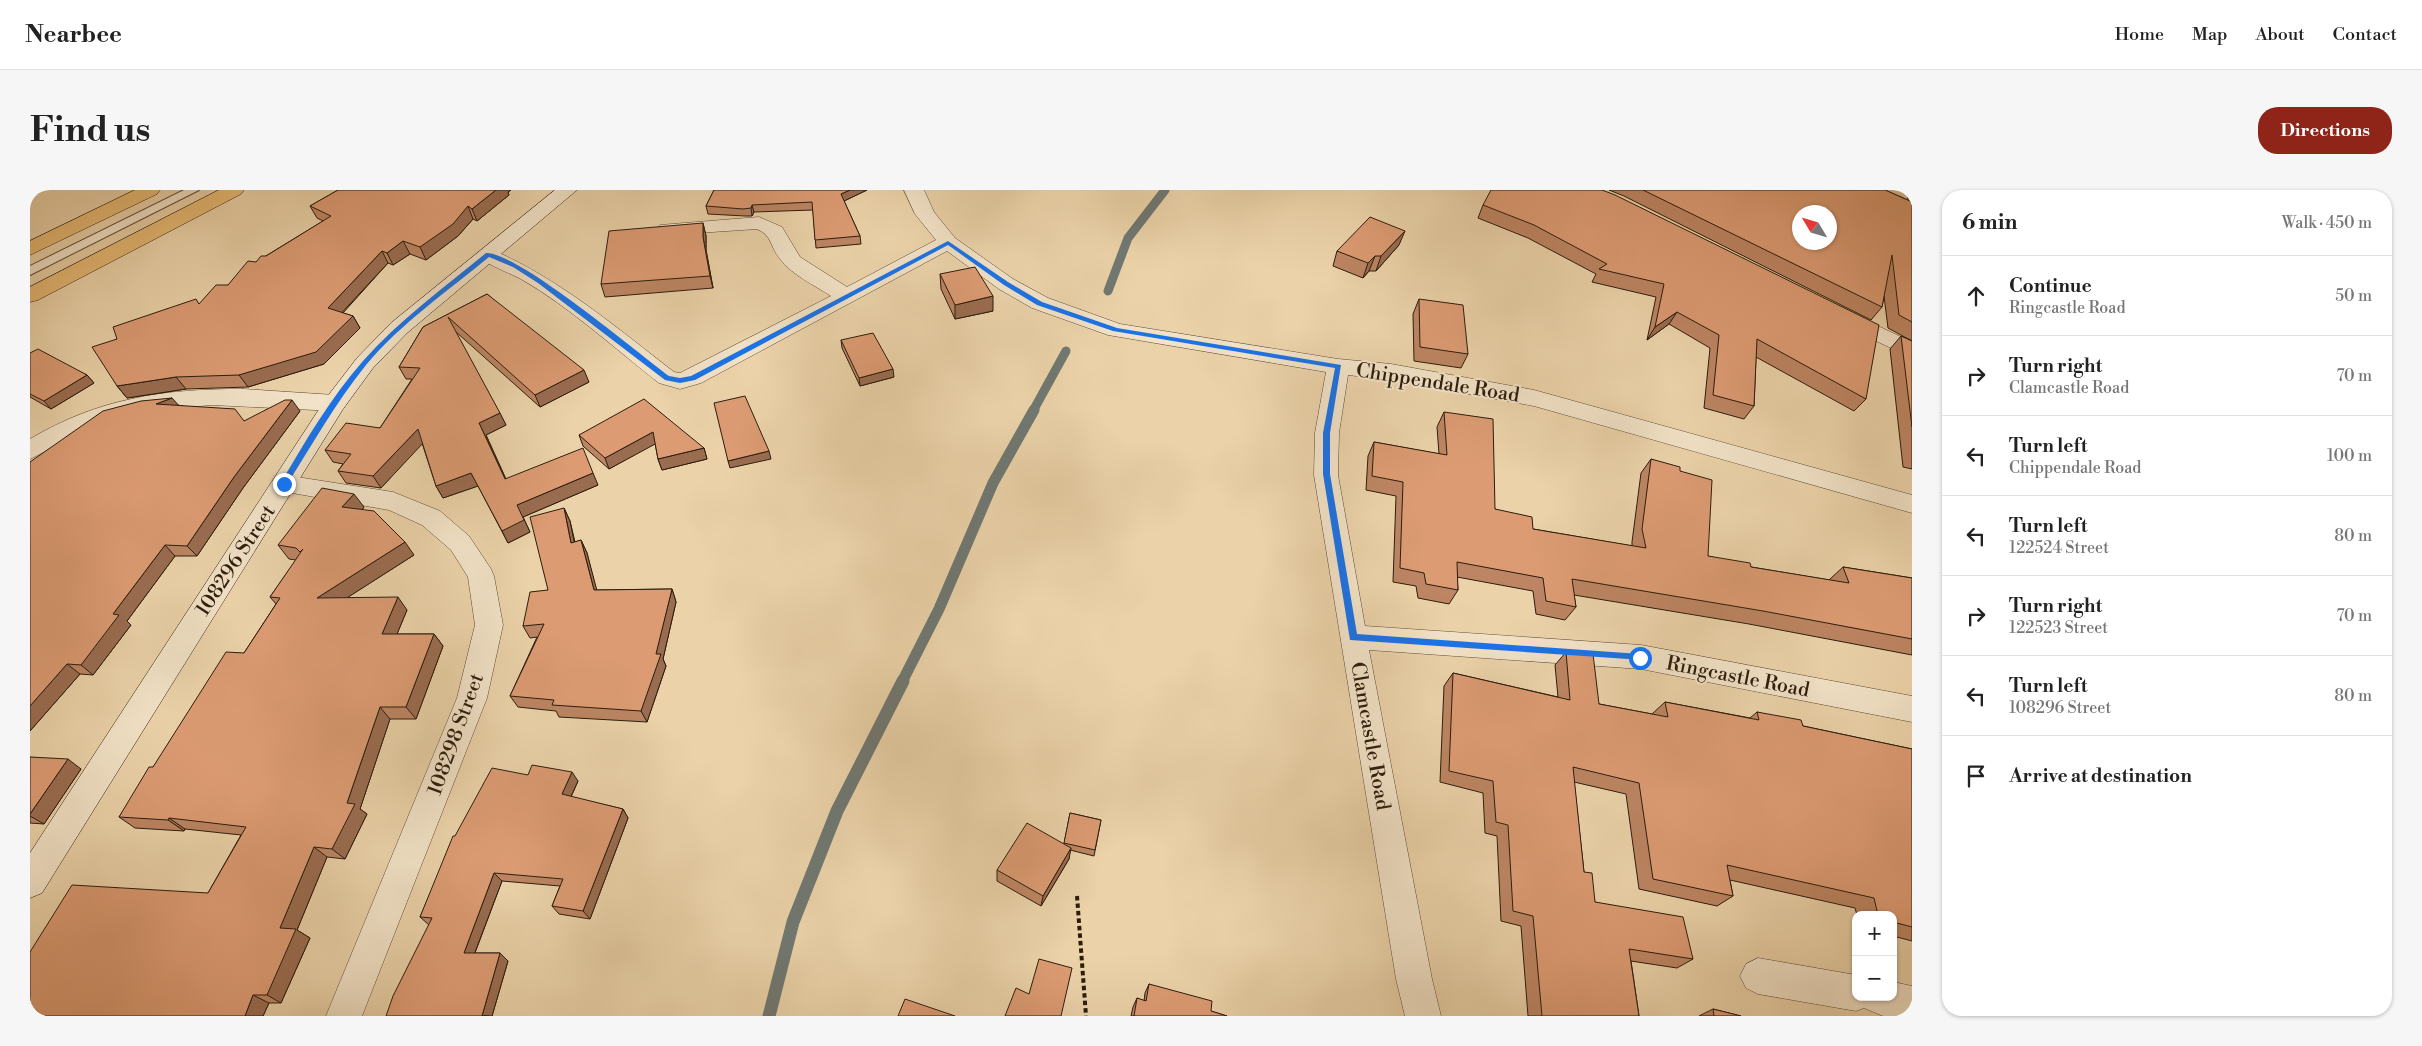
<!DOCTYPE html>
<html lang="en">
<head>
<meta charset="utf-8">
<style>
	:root { --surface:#fff; --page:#f6f6f6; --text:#222; --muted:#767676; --line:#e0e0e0; --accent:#8f2418 }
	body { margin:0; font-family:"Libre Bodoni",serif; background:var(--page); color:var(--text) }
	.controls { position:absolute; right:15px; bottom:15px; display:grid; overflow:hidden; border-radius:10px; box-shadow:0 1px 4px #0004 }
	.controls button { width:45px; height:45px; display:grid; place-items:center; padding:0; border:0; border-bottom:1px solid var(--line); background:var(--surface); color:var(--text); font:25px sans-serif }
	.compass { position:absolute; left:1762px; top:15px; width:45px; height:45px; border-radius:50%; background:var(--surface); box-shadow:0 1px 4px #0004; rotate:308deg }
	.stop { position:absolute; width:15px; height:15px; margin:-11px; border:4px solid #1a73e8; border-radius:50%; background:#fff }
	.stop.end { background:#1a73e8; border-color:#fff; box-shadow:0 1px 5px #0008 }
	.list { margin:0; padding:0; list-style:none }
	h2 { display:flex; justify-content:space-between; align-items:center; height:65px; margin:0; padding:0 20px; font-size:21px }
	h2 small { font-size:16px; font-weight:400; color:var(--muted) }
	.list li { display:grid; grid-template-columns:32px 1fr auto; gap:15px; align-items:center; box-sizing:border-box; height:80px; padding:0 20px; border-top:1px solid var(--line) }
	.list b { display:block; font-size:19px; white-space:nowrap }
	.list p { margin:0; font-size:16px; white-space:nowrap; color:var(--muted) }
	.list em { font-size:16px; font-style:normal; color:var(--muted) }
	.icon { flex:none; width:28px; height:28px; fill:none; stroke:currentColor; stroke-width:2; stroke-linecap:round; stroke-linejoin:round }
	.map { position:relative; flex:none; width:1882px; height:826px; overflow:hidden; border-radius:20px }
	header { display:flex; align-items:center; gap:30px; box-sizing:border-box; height:70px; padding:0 25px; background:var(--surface); border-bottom:1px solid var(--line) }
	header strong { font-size:24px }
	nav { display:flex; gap:28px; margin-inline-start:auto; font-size:18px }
	.intro { display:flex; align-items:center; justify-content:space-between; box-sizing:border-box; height:120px; padding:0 30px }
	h1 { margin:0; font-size:35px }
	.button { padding:12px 22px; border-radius:20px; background:var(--accent); color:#fff; font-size:18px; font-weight:700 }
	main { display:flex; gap:30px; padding:0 30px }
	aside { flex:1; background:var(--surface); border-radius:20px; box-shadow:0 1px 4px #0004 }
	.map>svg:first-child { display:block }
</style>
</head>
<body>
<header>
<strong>Nearbee</strong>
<nav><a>Home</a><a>Map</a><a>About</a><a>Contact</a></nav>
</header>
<div class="intro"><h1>Find us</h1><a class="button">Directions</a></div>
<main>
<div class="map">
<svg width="1882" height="826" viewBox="0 0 1882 826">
	<rect width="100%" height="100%" fill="#ebd2a9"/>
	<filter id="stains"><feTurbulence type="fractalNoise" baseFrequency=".004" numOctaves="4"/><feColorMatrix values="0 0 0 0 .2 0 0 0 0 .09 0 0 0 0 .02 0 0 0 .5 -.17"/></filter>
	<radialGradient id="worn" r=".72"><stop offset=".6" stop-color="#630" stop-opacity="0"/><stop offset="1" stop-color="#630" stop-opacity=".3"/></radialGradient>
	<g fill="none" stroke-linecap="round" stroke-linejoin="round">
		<path stroke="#707872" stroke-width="9" d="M1078,101L1098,48L1135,0
			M1003,221L1036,161"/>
		<path stroke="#707872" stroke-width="11" d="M872,492L909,419L963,293L1004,220"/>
		<path stroke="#707872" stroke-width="13" d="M739,826L763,732L807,621L873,491"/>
		<g stroke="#5b4a35" stroke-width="2">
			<path id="lane" d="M154,0H169L0,85V76Z"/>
		</g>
		<g stroke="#5b4a35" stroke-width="1">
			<path id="street" d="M874,0H894L904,22L925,48L983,89L1018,108L1090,134L1308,169L1361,174L1504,200L1882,305V323L1504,216L1361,190L1318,185L1309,243L1308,285L1335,436L1611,455L1882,506V532L1611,479L1339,460L1402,789L1411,826H1375L1366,789L1284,285L1285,243L1296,182L1078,145L1002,118L969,99L917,61L671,193L650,199L629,193C584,158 541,118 491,89C480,83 454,74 448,65L451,61L458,59L465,61C532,91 587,138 644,182L650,183L801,106C784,95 762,85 750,69C740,57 742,45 727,39L637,45L630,43L627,39L630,35L729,27L752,37L770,67L817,97L906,50L885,24Z
				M1814,120L1882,152V168L1806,132L1803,127L1806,122Z
				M213,199L305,205L313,207L317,213L313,219L305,221L182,215L120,220L69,234L0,269V249C69,208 134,199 213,199Z
				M254,285L363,302L410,321L439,346L461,379L464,386L473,435L457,508L332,826H296L427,508L445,435L438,387L421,360L392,335L359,320L245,300L241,294L245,288Z
				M1728,768L1826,785V807H1863V792L1882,796V826H1853L1834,818L1826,821L1728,804L1716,798L1710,786L1716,774Z"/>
		</g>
		<g stroke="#2b1d0e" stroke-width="1">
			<path id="secondary" d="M525,0H547L377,143L343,178L313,219L12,703L0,708V663L297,207L327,168L361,133Z"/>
		</g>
		<g stroke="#2b1d0e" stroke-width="1">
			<path id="primary" d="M105,0H130L127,4L0,65V51Z
				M189,0H214L211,4L8,110L0,112V97Z"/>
		</g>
		<path stroke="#2b1d0e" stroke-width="4" stroke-dasharray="4.5 3" stroke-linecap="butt" d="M1047,706L1056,826"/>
		<use href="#lane" fill="#f2e2c7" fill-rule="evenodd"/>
		<use href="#street" fill="#f2e2c7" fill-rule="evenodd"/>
		<use href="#secondary" fill="#f2e2c7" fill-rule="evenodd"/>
		<use href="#primary" fill="#e6b974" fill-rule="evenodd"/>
	</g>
	<path fill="#bd8563" stroke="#2b1d0e" d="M308,0H481L478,2L479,5L447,31L443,29L428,46L396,70L380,64L363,75L358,73L313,123L323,126L330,138L294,174L218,197L156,199L97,208L87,196V149L169,114L198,95L226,72L293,31L287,28L280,16Z
		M684,0H837L814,11L830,46L831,54L786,58L783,20L724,22L722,26H715L678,24L676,16Z
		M1572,0L1836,209L1824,221L1726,167L1724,216L1714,229L1674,218L1680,158L1639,134L1617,150L1626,107L1562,92L1566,84L1498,48L1448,28L1453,15Z
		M1579,0H1855L1878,10L1877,0H1882V151L1858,138L1854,106L1852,117L1841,130L1594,6Z
		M673,33L676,46V60L683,98L575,107L571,94Z
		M1369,55L1346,81H1339L1333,88L1303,76L1307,61Z
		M910,84L963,121L925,129L911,99Z
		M457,104L559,192L510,217L425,141L476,235L456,245L476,289L568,295L493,327L500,342L478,353L448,296L413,308L406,296L392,253L351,298L316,293L308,281L313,274L303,272L295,260L350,238L382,189H376L369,177L393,137Z
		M1389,109L1438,164L1431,178L1384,171L1383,124Z
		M1871,146L1882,151V279L1873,277L1860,159Z
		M811,150L864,187L830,196L812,158Z
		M0,163L57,185L64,193L21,219L0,207Z
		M148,215L214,231L270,221L213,298L167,366H145L97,431L101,435L63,485L50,484L0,541V272Z
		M1414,222L1465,319L1503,339L1602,356V352L1611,283L1621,269L1650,281L1678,366L1721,377L1799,390L1813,377L1882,388V465L1719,434L1544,405L1546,417L1535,430L1506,424L1503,401L1427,387L1428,400L1419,414L1388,408L1386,396L1363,392L1366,306L1336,300L1338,266L1344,252L1409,264L1407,237Z
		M549,245L674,258L677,269L632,280L628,269L625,253L579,279L553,256Z
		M334,317L332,320L384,365L318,407L377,420L367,444H404L413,456L386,529H360L330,619L337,624L315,669L297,667L267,740L280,748L251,813H239L233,826H0L178,703L211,645L155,639L154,641L105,638L89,627L123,577L214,463L246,414L240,407L266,370L259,369L248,355Z
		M534,318L540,331L545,352L551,350L557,363L566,400L642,399L646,412L633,469L636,476L617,532L529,527L526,521L488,517L480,506L507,447L500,448L493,436L518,400Z
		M1536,462L1569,514L1622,524L1635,512L1720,528L1727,522L1773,536L1882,559V751L1863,746V725H1827L1825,718L1700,690L1703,706L1687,716L1609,699L1596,604L1544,592L1554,682L1565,712L1663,769L1647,778L1601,771L1609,826H1498L1491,736L1471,731L1467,646L1455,643L1453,603L1410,592L1414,496L1423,483L1528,507L1525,475Z
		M0,567L51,579L14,634L0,633Z
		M498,585L548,591L541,607L593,619L598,628L560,729L529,724L522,716L530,696L472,691L445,763H470L478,771L462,826L399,735L390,727L425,646Z
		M1040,623L1071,630L1064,666L1040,660L1039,669L1011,716L967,691V680L1034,654Z
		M1119,794L1181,821L1197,826H1101L1103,817L1107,808L1114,811L1115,803Z
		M1683,819L1711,826H1669Z"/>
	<path fill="#9a6c50" stroke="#2b1d0e" d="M466,0H481L478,2L479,5L447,31L442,19Z
		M820,0H837L812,12L811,4Z
		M722,15L724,22L722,26L721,18Z
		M438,16L443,29L428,46L396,70L390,57Z
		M673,33L676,46V60L683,98L680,86L673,47Z
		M1375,41L1369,55L1346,81L1351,66Z
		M373,51L380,64L363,75L357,63Z
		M352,61L358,73L305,130L298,118Z
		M1345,66L1339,81L1333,88L1338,73Z
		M963,106V121L925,129V115Z
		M1647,122L1639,134L1617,150L1625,137Z
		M323,126L330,138L294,174L218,197L209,185Z
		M863,179L864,187L830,196L829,188Z
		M554,180L559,192L510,217L505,205Z
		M57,185L64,193L21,219L14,211Z
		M146,187L156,199L97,208L87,196Z
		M142,208L152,219L126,214Z
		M262,210L270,221L213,298L167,366L157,356L204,287Z
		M470,223L476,235L456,245L481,301L449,233Z
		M388,239L395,251L351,298L343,286Z
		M623,242L627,253L579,279L575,268Z
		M674,258L677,269L632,280L628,269Z
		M739,261L741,269L700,278L698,271Z
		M441,283L448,296L413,308L406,296Z
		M563,283L568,295L493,327L500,342L478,353L472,341L487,315Z
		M324,304L334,317L322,330L312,317Z
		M534,318L540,331L547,366L541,353Z
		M551,350L557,363L570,412L564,400Z
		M375,352L384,365L298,420L287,408Z
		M135,355L145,366L97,431L101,435L63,485L51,475L83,424Z
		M642,399L646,412L633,469L636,476L617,532L611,521Z
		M368,407L377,420L362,456L352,444Z
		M404,444L413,456L386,529L376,517Z
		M37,474L50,484L0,541V516Z
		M350,517L360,529L330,619L337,624L315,669L302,659L317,613Z
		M38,569L51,579L14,634L0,626V624Z
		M542,582L548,591L538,613L532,604Z
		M593,619L598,628L560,729L553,721Z
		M139,628L155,639L154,641L138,630Z
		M284,657L297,667L267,740L280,748L251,813L237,805L250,738Z
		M1041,658L1039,669L1011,716L1013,706Z
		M464,683L472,691L442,770L434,763Z
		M470,763L478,771L462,826H452Z
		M223,805L239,813L233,826H215Z"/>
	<path fill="#dc9b73" stroke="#2b1d0e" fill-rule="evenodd" d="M308,0H466L442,19L438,16L423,34L390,57L373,51L357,63L352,61L298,118L323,126L286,162L209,185L146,187L87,196L62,157L87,149L83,137L166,109L169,114L186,95H198L218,71L226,72L231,66H236L301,26L280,16Z
		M684,0H820L811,4L830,46L785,50L782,12L722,15L721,18L713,19L676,16Z
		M1461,0H1572L1585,5L1849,135L1836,209L1727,149L1724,216L1683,205L1689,145L1647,122L1625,137L1634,94L1569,79L1577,74L1504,35L1453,15Z
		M1613,0H1855L1882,12V132L1869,125L1862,65L1852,117ZM1770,22H1800V52H1770Z
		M1340,27L1375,41L1351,66H1345L1338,73L1307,61Z
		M673,33V47L680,86L571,94L579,41Z
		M945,77L963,106L925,115L910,84Z
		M457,104L554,180L505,205L418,127L470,223L449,233L475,289L553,258L563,283L487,315L494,330L472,341L441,283L406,296L388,239L343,286L308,281L321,264L295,260L316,233L350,238L390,178L369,177L393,137Z
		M1389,109L1433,115L1438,164L1390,157Z
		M843,143L863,179L829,188L811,150Z
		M1871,146L1882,151V237Z
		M8,159L57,185L14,211L0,204V163Z
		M715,206L739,261L698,271L684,213Z
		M142,208L126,214L205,219L214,231L255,210H262L204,287L157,356L135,355L83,424L89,425L51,475L37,474L0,516V272L73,221L111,211Z
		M614,209L674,258L628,269L623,242L575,268L549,245Z
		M1414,222L1463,229L1465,319L1502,327L1503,339L1616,358L1612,339L1621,269L1650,277V281L1682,290L1678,366L1720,373L1721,377L1819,393L1813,377L1882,388V449L1733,421L1542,389L1546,417L1516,411L1513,388L1427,372L1428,400L1396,394L1394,383L1370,378L1373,292L1342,286L1344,252L1417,265Z
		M292,298L324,304L312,317L344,321L375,352L287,408L368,407L352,444H404L376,517H350L317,613L325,614L302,659L284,657L250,738L266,739L237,805H223L215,826H0V762L42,695L178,703L216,637L139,628L138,630L89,627L119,577H123L196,462L214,463L250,408L240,407L273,359L270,362L266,358L248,355Z
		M534,318L541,353L551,350L564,400L642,399L626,464H631L611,521L522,515L524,510L480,506L514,434L493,436L500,402L518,400L500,327Z
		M1536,462L1563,464L1569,514L1638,527L1635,512L1729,530L1727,522L1771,530L1773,536L1882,559V737L1863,732V725H1848L1844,708L1697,675L1703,706L1623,689L1609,593L1543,577L1554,682L1562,683L1565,712L1653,727L1663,769L1599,759L1609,826H1512L1503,726L1483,721L1478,635L1466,632L1463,591L1419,581L1423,483L1540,510Z
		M0,567L38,569L0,624Z
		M502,575L542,582L532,604L593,619L553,721L522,716L533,689L464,683L434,763H470L452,826H459H356L363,806L402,728L390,727L423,646H425L462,578L498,585Z
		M1040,623L1071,630L1065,660L1034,653Z
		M997,633L1041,658L1013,706L967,680Z
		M1009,769L1042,778L1031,826H975L986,798L999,804Z
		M1119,794L1182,811L1181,821L1197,826H1104L1107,808L1116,811Z
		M875,809L925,826H868Z
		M1683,819L1711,826H1684Z"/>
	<path fill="#1a73e8" d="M918,51L978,92L1012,112L1087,138L1311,175L1300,243V284L1327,444L1610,464L1615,468L1613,470L1320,450L1293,284V243L1305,178L1083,141L1007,115L974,95L918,55L665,190L650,193L635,190L508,93L483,77L459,67C418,101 370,134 336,175C306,212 282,255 256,296L250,294C275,252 301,207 333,171C369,130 414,98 456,63C488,62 608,163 639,186L650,188L661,186Z"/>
	<g text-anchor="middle" stroke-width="4" stroke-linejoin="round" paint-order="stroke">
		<g font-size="20" fill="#2b1d0e" stroke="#f2e2c7">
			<text transform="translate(1408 192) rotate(9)" y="7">Chippendale Road</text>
			<text transform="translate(205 370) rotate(-57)" y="7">108296 Street</text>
			<text transform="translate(1708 486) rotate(11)" y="7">Ringcastle Road</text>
			<text transform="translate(425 544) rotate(-70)" y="7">108298 Street</text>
			<text transform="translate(1341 546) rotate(80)" y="7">Clamcastle Road</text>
		</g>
	</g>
	<rect width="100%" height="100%" filter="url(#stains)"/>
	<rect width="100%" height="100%" fill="url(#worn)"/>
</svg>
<div class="controls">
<button>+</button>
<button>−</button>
</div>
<svg class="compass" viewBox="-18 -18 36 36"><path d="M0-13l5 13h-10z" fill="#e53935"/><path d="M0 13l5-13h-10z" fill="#767676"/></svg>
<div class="stop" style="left:1610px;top:468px"></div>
<div class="stop end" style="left:254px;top:294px"></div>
</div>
<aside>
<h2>6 min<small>Walk · 450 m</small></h2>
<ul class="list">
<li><svg class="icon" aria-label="ahead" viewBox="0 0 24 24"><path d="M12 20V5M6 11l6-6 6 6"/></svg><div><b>Continue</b><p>Ringcastle Road</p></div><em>50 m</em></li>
<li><svg class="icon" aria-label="right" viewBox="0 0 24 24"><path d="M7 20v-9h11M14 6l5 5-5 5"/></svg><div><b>Turn right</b><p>Clamcastle Road</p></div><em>70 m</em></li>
<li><svg class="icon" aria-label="left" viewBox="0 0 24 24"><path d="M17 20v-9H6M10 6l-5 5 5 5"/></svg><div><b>Turn left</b><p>Chippendale Road</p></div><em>100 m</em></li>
<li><svg class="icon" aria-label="left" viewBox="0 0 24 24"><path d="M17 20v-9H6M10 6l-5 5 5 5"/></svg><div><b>Turn left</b><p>122524 Street</p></div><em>80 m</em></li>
<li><svg class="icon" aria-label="right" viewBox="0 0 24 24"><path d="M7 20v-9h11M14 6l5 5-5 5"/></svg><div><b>Turn right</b><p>122523 Street</p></div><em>70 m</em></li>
<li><svg class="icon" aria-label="left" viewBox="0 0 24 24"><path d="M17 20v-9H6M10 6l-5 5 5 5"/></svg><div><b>Turn left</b><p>108296 Street</p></div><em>80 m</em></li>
<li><svg class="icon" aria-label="arrive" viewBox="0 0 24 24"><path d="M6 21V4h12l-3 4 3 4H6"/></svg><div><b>Arrive at destination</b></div></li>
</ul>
</aside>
</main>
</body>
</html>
